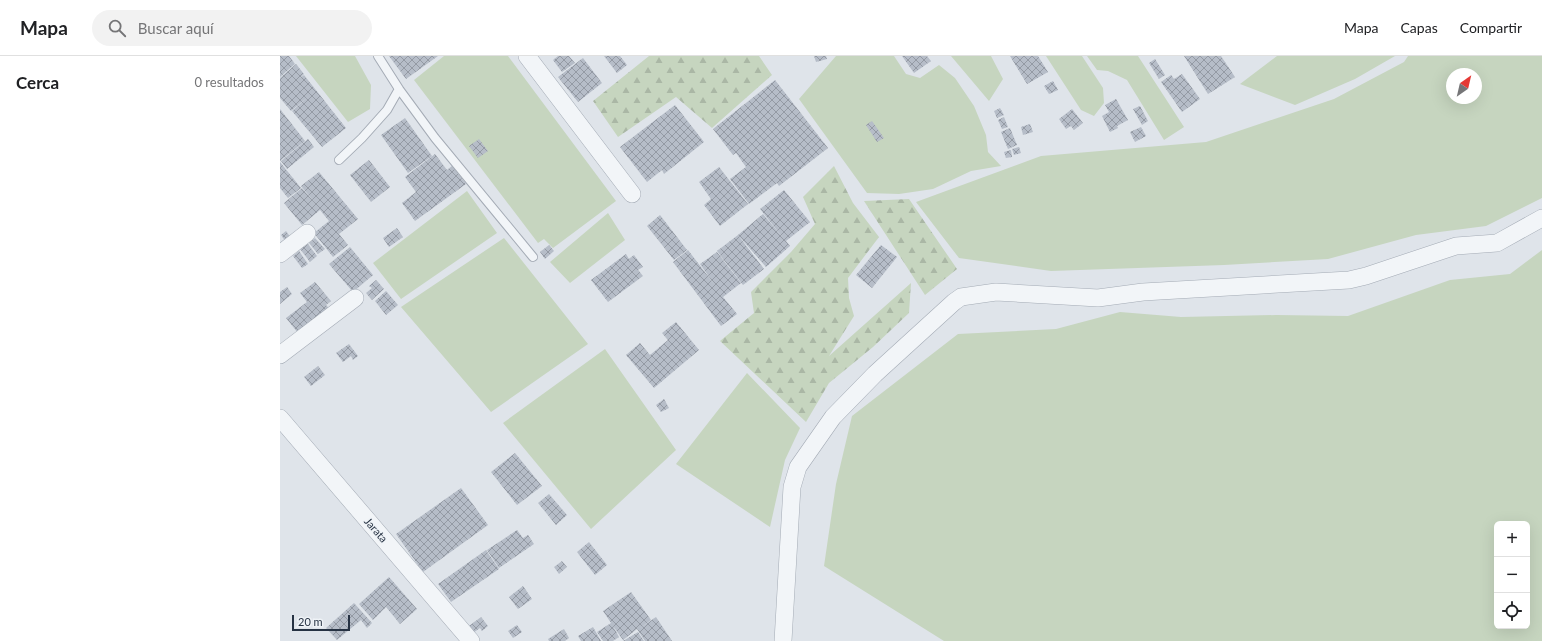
<!DOCTYPE html>
<html lang="es">
<head>
<meta charset="utf-8">
<style>
	:root { --surface:#fff; --page:#f2f2f2; --text:#202124; --muted:#757577; --line:#e0e0e0 }
	body { margin:0; font-family:Lato,sans-serif; background:var(--page); color:var(--text) }
	.controls { position:absolute; right:12px; bottom:12px; display:grid; overflow:hidden; border-radius:6px; box-shadow:0 4px 16px #0002 }
	.controls button { width:36px; height:36px; display:grid; place-items:center; padding:0; border:0; border-bottom:1px solid var(--line); background:var(--surface); color:var(--text); font:20px sans-serif }
	.compass { position:absolute; left:1166px; top:12px; width:36px; height:36px; border-radius:50%; background:var(--surface); box-shadow:0 4px 16px #0002; rotate:34deg }
	.scale { position:absolute; left:12px; bottom:10px; width:58px; box-sizing:border-box; padding-left:4px; border:2px solid #263243; border-top:0; font-size:11px; line-height:14px; white-space:nowrap; color:#263243; -webkit-text-stroke:3px #eff3f7; paint-order:stroke }
	.list { margin:0; padding:0; list-style:none }
	h2 { display:flex; justify-content:space-between; align-items:center; height:52px; margin:0; padding:0 16px; font-size:17px }
	h2 small { font-size:13px; font-weight:400; color:var(--muted) }
	.icon { flex:none; width:22px; height:22px; fill:none; stroke:currentColor; stroke-width:2; stroke-linecap:round; stroke-linejoin:round }
	.map { position:relative; flex:none; width:1262px; height:585px; overflow:hidden }
	header { display:flex; align-items:center; gap:24px; box-sizing:border-box; height:56px; padding:0 20px; background:var(--surface); border-bottom:1px solid var(--line) }
	header strong { font-size:19px }
	nav { display:flex; gap:22px; margin-inline-start:auto; font-size:14px }
	.search { width:280px; height:36px; background:var(--page); display:flex; align-items:center; gap:10px; box-sizing:border-box; padding:0 14px; border-radius:22px; color:var(--muted); font-size:15px }
	main { display:flex }
	aside { flex:1; background:var(--surface) }
	.map>svg:first-child { display:block }
</style>
</head>
<body>
<header>
<strong>Mapa</strong>
<div class="search"><svg class="icon" aria-label="search" viewBox="0 0 24 24"><circle cx="10" cy="10" r="6"/><path d="M15 15l6 6"/></svg>Buscar aquí</div>
<nav><a>Mapa</a><a>Capas</a><a>Compartir</a></nav>
</header>
<main>
<aside>
<h2>Cerca<small>0 resultados</small></h2>
<ul class="list">
</ul>
</aside>
<div class="map">
<svg width="1262" height="585" viewBox="0 0 1262 585">
	<defs>
		<pattern id="forest-firs" width="22" height="20" patternUnits="userSpaceOnUse"><rect width="22" height="20" fill="#c6d5bf"/><path d="M5 1l3.5 6h-7zM16 11l3.5 6h-7z" fill="#aab7a5"/></pattern>
		<pattern id="building-cross-hatch" width="8" height="8" patternUnits="userSpaceOnUse"><rect width="8" height="8" fill="#b6bdc8"/><path d="M0 0l8 8M0 8l8-8" fill="none" stroke="#949aa4"/></pattern>
	</defs>
	<rect width="100%" height="100%" fill="#dfe4ea"/>
	<path fill="#c6d5bf" fill-rule="evenodd" d="M16,0H75L91,29L90,53L68,66Z
		M164,0H228L336,145L273,192L264,183L258,187L134,24Z
		M556,0H614L626,18L640,22L659,9L675,22L694,50L706,79L708,96L721,110L691,115L653,133L619,138L587,137L519,43Z
		M671,0H711L723,23L709,45Z
		M766,0H802L823,32L824,47L814,60L801,54Z
		M807,0H858L904,71L884,84L847,24L828,15L817,14Z
		M997,0H1115L1075,23L1015,49L960,28Z
		M1128,0H1262V142L1206,170L1136,179L1048,203L944,209L771,215L679,202L636,146L761,100L926,86L1054,43L1124,6ZM1172,18H1196V42H1172Z
		M187,135L217,177L121,243L93,207Z
		M328,157L345,184L290,227L270,206Z
		M224,182L308,288L211,356L121,251Z
		M1262,194V585H664L544,510L556,428L572,360L678,278L776,273L840,256L901,261L996,259L1068,260L1170,224L1230,218ZM1217,468H1247V570H1217Z
		M325,293L396,394L311,473L223,367Z
		M467,317L520,372L505,404L490,471L396,408Z"/>
	<path fill="url(#forest-firs)" d="M369,0H479L492,19L432,72L396,41L338,81L313,45Z
		M554,110L573,147L599,181L568,222L569,242L574,260L549,300L631,227L629,257L593,291L549,327L526,366L440,285L474,257L471,236L511,196L535,168L523,141Z
		M629,143L677,213L645,239L584,145Z"/>
	<path fill="url(#building-cross-hatch)" d="M0,0H9L15,8L0,21Z
		M109,0H158L126,23Z
		M278,0H289L295,7L282,16L273,4Z
		M324,0H340L347,9L337,17Z
		M534,0H546L547,3L536,6Z
		M622,0H647L651,5L634,17Z
		M730,0H758L768,16L747,28Z
		M904,0H941L955,21L928,38Z
		M303,2L322,27L298,46L278,21Z
		M875,3L885,19L879,23L869,7Z
		M16,8L24,18L20,22L24,19L66,72L42,91L12,55L29,40L11,55L0,42V22Z
		M902,18L920,43L902,56L881,26L891,19L894,23Z
		M495,24L548,92L499,130L497,127L469,148L450,123L466,111L456,97L453,99L433,73Z
		M773,25L778,34L769,38L764,30Z
		M836,43L848,64L837,70L838,72L830,76L822,60L829,56L825,49Z
		M395,49L424,86L384,118L382,114L367,126L340,91Z
		M860,50L868,65L862,69L853,53Z
		M720,52L724,59L717,62L714,55Z
		M0,53L25,85L0,105Z
		M792,53L803,67L794,74L791,70L786,73L779,63Z
		M724,61L728,71L722,73L718,64Z
		M125,62L152,100L128,117L101,79Z
		M592,65L604,82L597,86L586,69Z
		M750,68L753,76L743,79L741,71Z
		M861,71L866,80L855,86L850,76Z
		M730,72L737,89L728,93L721,76Z
		M28,83L34,91L7,113L1,105Z
		M199,83L208,95L198,102L189,90Z
		M739,91L741,97L734,99L732,93Z
		M731,94L732,101L726,102L724,96Z
		M155,98L167,114L172,110L186,128L135,165L122,147L136,136L125,121Z
		M89,104L110,131L91,146L70,119Z
		M0,106L21,132L8,142L0,132Z
		M439,111L468,148L440,170L424,149L431,143L419,126Z
		M39,116L78,163L59,178L68,189L53,201L34,177L49,165L40,154L22,169L4,147L22,132L36,148L21,130Z
		M504,134L530,166L506,185L510,190L486,211L458,179L483,158L504,183L480,153Z
		M380,159L407,194L394,204L367,170Z
		M117,172L123,181L109,191L103,182Z
		M6,175L11,182L6,186L1,179Z
		M458,179L484,213L463,229L437,195Z
		M35,182L45,193L38,198L29,187Z
		M28,188L37,200L30,206L20,193Z
		M269,189L274,195L265,203L260,196Z
		M601,189L617,201L592,232L576,219Z
		M70,191L93,219L73,236L49,208Z
		M408,194L434,228L420,208L437,196L461,227L443,241L457,258L441,270L393,206Z
		M19,195L28,208L22,212L13,200Z
		M346,198L349,203L354,199L363,211L358,214L363,220L328,246L311,224Z
		M96,224L104,233L92,244L86,237L92,232L89,230Z
		M35,226L51,245L46,249L53,257L22,282L6,262L27,246L20,237Z
		M7,231L12,238L0,248V236Z
		M106,235L118,249L106,259L95,245Z
		M396,266L419,294L374,332L346,299L360,287L370,299L388,284L382,277Z
		M69,288L78,300L73,304L71,300L63,306L56,297Z
		M38,310L45,319L31,330L24,321Z
		M384,343L389,352L381,356L376,349Z
		M235,397L262,430L237,449L211,416Z
		M181,432L208,469L143,516L116,478Z
		M269,438L287,459L276,469L258,447Z
		M237,474L243,482L248,479L254,488L219,512L207,494Z
		M309,486L327,509L315,519L297,496Z
		M206,494L219,513L171,546L158,528Z
		M282,505L287,511L279,518L274,511Z
		M109,521L137,553L120,568L106,551L93,564L79,548Z
		M243,530L252,543L238,553L229,541Z
		M351,536L371,564L359,573L376,561L392,585H365L357,573L343,584L333,570L339,581L333,585H323L317,576L331,567L323,555Z
		M74,547L92,567L87,572L81,564L57,584L46,572Z
		M201,561L208,570L202,575L200,572L193,577L189,570Z
		M237,569L242,576L233,582L228,575Z
		M313,571L321,585H301L298,580Z
		M284,573L289,582L285,585H269L268,583Z
		M358,576L364,585H343Z"/>
	<g fill="none" stroke-linecap="round" stroke-linejoin="round">
		<g stroke="#a4abb5" stroke-width="10">
			<path id="service" d="M119,33L155,82L253,201
				M59,104L82,82L107,54L119,33L98,0"/>
		</g>
		<g stroke="#a4abb5" stroke-width="18">
			<path id="minor" d="M247,0L352,138
				M0,198L27,177
				M0,299L75,242
				M0,362L191,585
				M503,585L512,431L518,411L553,361L595,318L674,246L681,241L716,236L818,242L863,236L1069,224L1086,220L1176,190L1217,187L1262,162"/>
		</g>
		<use href="#service" stroke="#f2f5f8" stroke-width="8"/>
		<use href="#minor" stroke="#f2f5f8" stroke-width="17"/>
	</g>
	<g text-anchor="middle" stroke-width="3" stroke-linejoin="round" paint-order="stroke">
		<g font-size="11" fill="#263243" stroke="#eff3f7">
			<text transform="translate(96 474) rotate(49)" y="4">Jarata</text>
		</g>
	</g>
</svg>
<div class="controls">
<button>+</button>
<button>−</button>
<button><svg class="icon" aria-label="locate" viewBox="0 0 24 24"><circle cx="12" cy="12" r="6"/><path d="M12 2v4M12 18v4M2 12h4M18 12h4"/></svg></button>
</div>
<svg class="compass" viewBox="-18 -18 36 36"><path d="M0-13l5 13h-10z" fill="#e53935"/><path d="M0 13l5-13h-10z" fill="#757577"/></svg>
<div class="scale">20 m</div>
</div>
</main>
</body>
</html>
